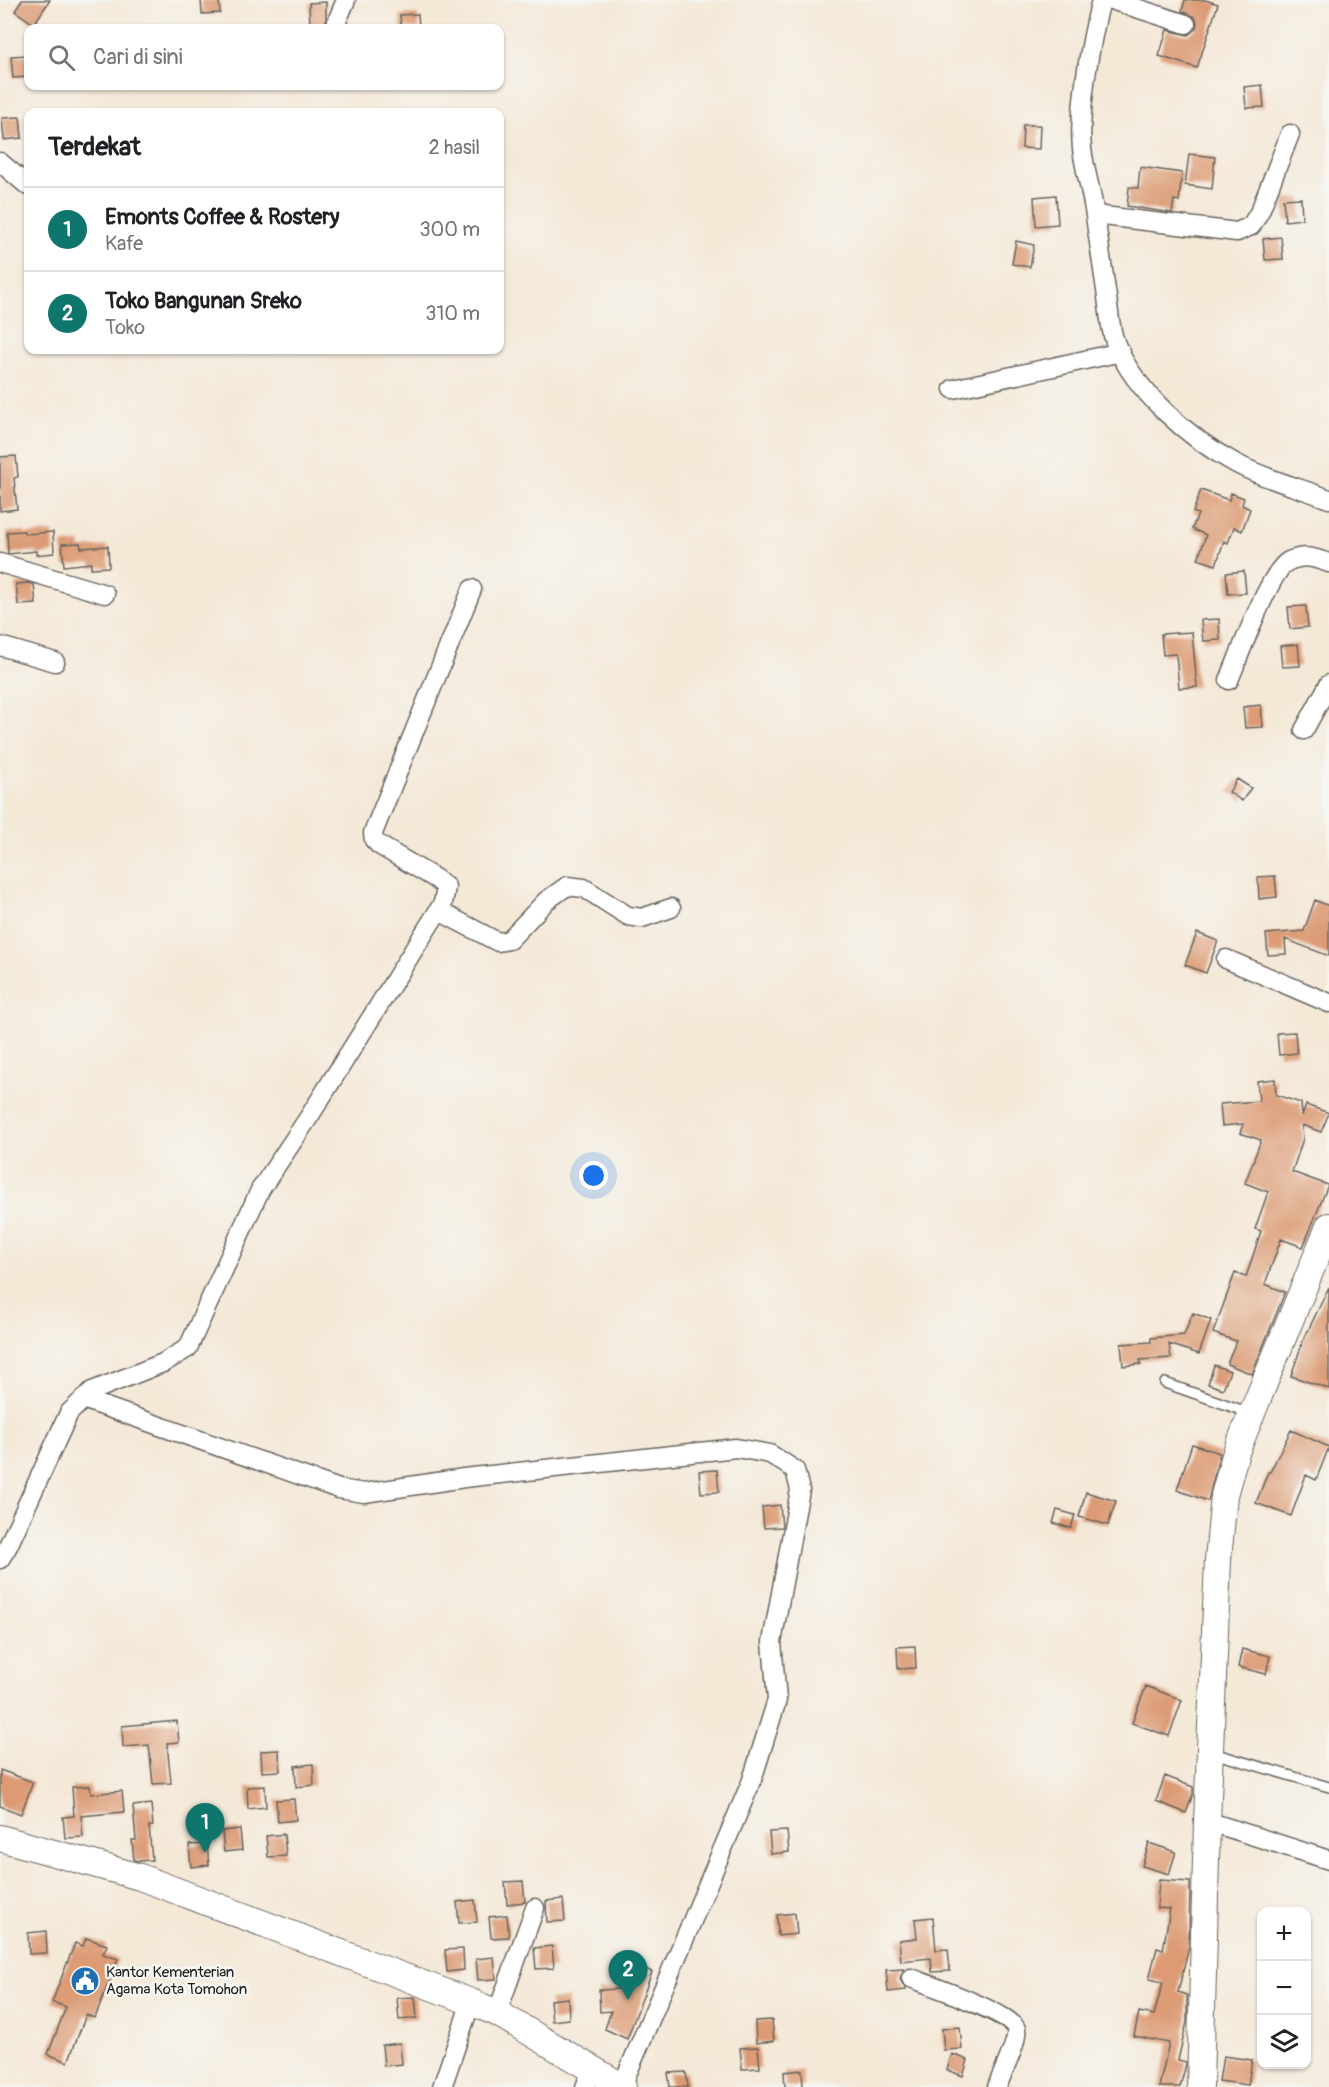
<!DOCTYPE html>
<html lang="id">
<head>
<meta charset="utf-8">
<style>
	:root { --surface:#fff; --page:#f2f2f2; --text:#202124; --muted:#757577; --line:#e0e0e0; --accent:#0f766e }
	body { margin:0; font-family:Pangolin,sans-serif; background:var(--page); color:var(--text) }
	.controls { position:absolute; right:18px; bottom:18px; display:grid; overflow:hidden; border-radius:12px; box-shadow:0 2px 4px #0004 }
	.controls button { width:54px; height:54px; display:grid; place-items:center; padding:0; border:0; border-bottom:2px solid var(--line); background:var(--surface); color:var(--text); font:30px sans-serif }
	.you { position:absolute; left:594px; top:1176px; width:21px; height:21px; margin:-15px; border:4px solid #fff; border-radius:50%; background:#1a73e8; box-shadow:0 0 0 9px #1a73e833 }
	.badge { display:grid; place-items:center; width:39px; height:39px; border-radius:50%; background:var(--accent); color:#fff; font-size:20px; font-weight:700 }
	.pin { position:absolute; translate:-50% -50px; filter:drop-shadow(0 2px 3px #0008) }
	.pin::after { content:''; position:absolute; top:32px; width:21px; height:18px; background:inherit; clip-path:polygon(0 0,100% 0,50% 100%) }
	.list { margin:0; padding:0; list-style:none }
	h2 { display:flex; justify-content:space-between; align-items:center; height:78px; margin:0; padding:0 24px; font-size:26px }
	h2 small { font-size:20px; font-weight:400; color:var(--muted) }
	.list li { display:grid; grid-template-columns:39px 1fr auto; gap:18px; align-items:center; box-sizing:border-box; height:84px; padding:0 24px; border-top:2px solid var(--line) }
	.list b { display:block; font-size:22px; white-space:nowrap }
	.list p { margin:0; font-size:20px; white-space:nowrap; color:var(--muted) }
	.list em { font-size:20px; font-style:normal; color:var(--muted) }
	.icon { flex:none; width:33px; height:33px; fill:none; stroke:currentColor; stroke-width:2; stroke-linecap:round; stroke-linejoin:round }
	.map { position:relative; flex:none; width:1329px; height:2087px; overflow:hidden }
	.search { position:absolute; background:var(--surface); box-shadow:0 2px 4px #0004; left:24px; top:24px; width:480px; height:66px; display:flex; align-items:center; gap:15px; box-sizing:border-box; padding:0 21px; border-radius:12px; color:var(--muted); font-size:22px }
	.panel { position:absolute; background:var(--surface); box-shadow:0 2px 4px #0004; left:24px; top:108px; width:480px; height:246px; border-radius:12px }
	.map>svg:first-child { display:block }
</style>
</head>
<body>
<div class="map">
<svg width="1329" height="2087" viewBox="0 0 1329 2087">
	<rect width="100%" height="100%" fill="#f6f6f2"/>
	<filter id="ink" filterUnits="userSpaceOnUse"><feTurbulence type="fractalNoise" baseFrequency=".0167" numOctaves="2"/><feDisplacementMap in="SourceGraphic" scale="12" xChannelSelector="R" yChannelSelector="G"/><feConvolveMatrix kernelMatrix="1 2 1 2 8 2 1 2 1" color-interpolation-filters="sRGB"/></filter>
	<filter id="wash" filterUnits="userSpaceOnUse"><feTurbulence type="fractalNoise" baseFrequency=".008" numOctaves="4" result="noise"/><feDisplacementMap in="SourceGraphic" scale="24" xChannelSelector="R" yChannelSelector="G"/><feGaussianBlur stdDeviation="1.35" result="paint"/><feColorMatrix in="noise" values="0 0 0 0 0 0 0 0 0 0 0 0 0 0 0 0 0 1.4 0 .05"/><feComposite in="paint" operator="in"/></filter>
	<g filter="url(#wash)">
		<rect width="100%" height="100%" fill="#f4e8d7"/>
		<g id="blocks">
			<path fill="#dc9b75" d="M22,0H50L34,24L15,11Z
				M201,0H219L220,13L202,14Z
				M1185,0H1205L1218,4L1197,68L1159,56L1167,30L1188,35L1196,28L1197,22L1195,17L1182,11Z
				M326,2V23L310,25L309,3Z
				M418,14L419,28H401L400,15Z
				M28,55V77L13,78L11,56Z
				M1262,85L1264,107L1246,108L1244,87Z
				M20,117L22,138L4,140L2,118Z
				M1023,125H1040L1039,149L1022,148Z
				M1189,154L1215,157L1212,189L1185,185Z
				M1140,167L1182,173L1179,201L1174,200L1172,213L1127,206L1129,187L1138,188Z
				M1056,195L1058,224L1036,226L1034,197Z
				M1301,198L1302,219L1285,221L1283,199Z
				M1281,237L1283,259L1265,260L1263,239Z
				M1016,241L1034,245L1030,267L1012,264Z
				M16,456L18,477L14,478L17,509L0,511V457Z
				M1201,490L1229,500L1231,493L1244,498L1242,505L1250,509L1242,531L1234,527L1228,543L1224,541L1216,565L1198,559L1206,535L1192,529L1198,514L1193,512Z
				M24,531L25,534L53,532L54,553L36,555V551L8,554L7,532Z
				M80,543L81,548L108,546L109,567L91,568V563L64,566L62,544Z
				M1244,571L1246,593L1228,594L1226,573Z
				M28,583L34,585L36,604L18,605L16,584Z
				M1306,606L1308,627L1290,629L1288,607Z
				M1219,619L1220,640L1203,641L1201,620Z
				M1192,632L1197,687L1179,688L1176,654L1163,655L1161,634Z
				M1298,644L1300,666L1282,667L1280,646Z
				M1261,705L1263,727L1245,728L1243,707Z
				M1237,779L1251,788L1242,801L1229,792Z
				M1275,876L1277,897L1259,899L1258,877Z
				M1315,900L1329,906V956L1285,939L1286,954L1268,955L1266,934L1304,931Z
				M1197,933L1218,941L1206,973L1185,965Z
				M1295,1032L1297,1053L1279,1055L1277,1033Z
				M1275,1079L1276,1095L1301,1103L1302,1116L1306,1105L1329,1113L1321,1132L1302,1125L1303,1139L1292,1172L1328,1185L1303,1247L1281,1239L1265,1284L1285,1292L1252,1374L1227,1364L1236,1341L1213,1333L1235,1273L1246,1277L1261,1231L1255,1229L1268,1192L1245,1183L1261,1140L1240,1133L1243,1124L1222,1126L1220,1104L1259,1101L1257,1081Z
				M1329,1287V1389L1291,1376L1303,1341Z
				M1193,1313L1211,1320L1199,1354L1169,1344L1171,1358L1140,1360L1141,1364L1123,1366L1121,1344L1151,1342V1338L1184,1335Z
				M1214,1365L1230,1371L1223,1389L1208,1384Z
				M1291,1430L1329,1447L1316,1480L1306,1475L1291,1516L1256,1503L1268,1472H1270Z
				M1192,1444L1220,1453L1208,1501L1177,1490Z
				M717,1470L719,1492L701,1493L699,1471Z
				M1086,1492L1116,1501L1108,1525L1079,1517Z
				M780,1505L782,1527L764,1528L762,1507Z
				M1057,1510L1075,1515L1071,1528L1053,1523Z
				M915,1646L916,1668L898,1669L897,1647Z
				M1242,1649L1270,1656L1266,1674L1238,1667Z
				M1146,1686L1182,1700L1169,1736L1132,1723Z
				M177,1721L179,1742L167,1743L171,1783L153,1784L149,1745L123,1747L122,1726Z
				M279,1750L280,1771L262,1772L261,1751Z
				M313,1764L314,1785L296,1787L295,1766Z
				M0,1770L33,1782L21,1814L0,1806Z
				M1165,1776L1193,1787V1794L1186,1813L1156,1801Z
				M90,1786L91,1794L122,1791L124,1812L81,1816L83,1837L65,1838L63,1817L74,1816L72,1787Z
				M265,1786L266,1807L248,1809L247,1787Z
				M294,1799L296,1820L278,1822L276,1800Z
				M151,1804L153,1826H149L152,1860L138,1861L134,1860L132,1840H136L133,1806Z
				M240,1829L242,1850L224,1852L222,1831Z
				M787,1831L789,1852L771,1854L769,1832Z
				M284,1834L286,1856L268,1857L266,1836Z
				M1149,1843L1176,1852L1169,1874L1142,1866Z
				M207,1844L209,1865L191,1867L189,1845Z
				M1159,1880L1190,1882L1189,1946L1178,1992L1187,1995V2022L1178,2060L1186,2062V2064L1180,2087H1159L1169,2043L1134,2036L1139,2012L1154,2015L1163,1982L1149,1979L1157,1948L1163,1950L1170,1909L1157,1908Z
				M523,1881L525,1902L507,1904L505,1882Z
				M563,1899L565,1921L547,1922L546,1901Z
				M475,1900L477,1922L459,1923L457,1902Z
				M795,1913L797,1934L778,1936L777,1915Z
				M507,1915L509,1937L491,1938L489,1917Z
				M933,1917L936,1950L948,1949L950,1971L932,1972L931,1958L901,1961L899,1940L917,1938L915,1919Z
				M46,1931L47,1953L29,1954L28,1933Z
				M86,1938L107,1945L103,1954L118,1959L95,2018L86,2015L68,2062L48,2054L66,2007L52,2002L75,1943L83,1946Z
				M552,1946L554,1968L536,1969L534,1948Z
				M463,1949L464,1970L447,1972L445,1950Z
				M494,1957L496,1979L478,1980L476,1959Z
				M628,1960L652,1972L627,2039L605,2029L611,2011L600,2012L599,1990L619,1989Z
				M904,1969L900,1979L906,1990L888,1992L886,1970Z
				M415,1997L417,2018L399,2020L397,1998Z
				M568,1998L569,2019L552,2021L550,2000Z
				M772,2020L774,2041L756,2043L755,2021Z
				M960,2027L962,2049L944,2050L942,2029Z
				M400,2043L402,2064L384,2066L382,2045Z
				M758,2047L760,2068L742,2069L740,2048Z
				M952,2054L968,2060L963,2076L947,2070Z
				M1223,2056L1252,2060L1248,2085L1219,2081Z
				M802,2070L803,2087H785L784,2072Z
				M686,2072L688,2087H670L668,2073Z"/>
		</g>
	</g>
	<g filter="url(#ink)">
		<use href="#blocks" fill-opacity="0" stroke="#68635d" stroke-width="1.5"/>
		<g fill="none" stroke-linecap="round" stroke-linejoin="round">
			<g stroke="#68635d" stroke-width="12">
				<path id="lane" d="M1165,1383L1250,1413
					M1213,1753L1329,1787"/>
			</g>
			<g stroke="#68635d" stroke-width="21">
				<path id="street" d="M1101,0C1091,40 1078,108 1082,149C1085,171 1092,193 1095,216C1099,243 1103,270 1107,297C1109,312 1110,328 1115,342C1134,391 1190,439 1235,463C1264,479 1298,487 1329,499
					M1111,0L1186,24
					M337,21L346,0
					M0,162L28,186
					M1095,215L1237,232L1251,226L1260,211L1290,134
					M953,389L1121,352
					M0,563L105,594
					M0,646L55,662
					M1229,680C1239,657 1270,569 1289,561C1304,554 1315,558 1329,563
					M1304,730L1329,684
					M439,911L498,942L509,940L546,901L567,886L584,888L628,916L642,918L671,908
					M1226,959L1329,1003
					M83,1399L339,1489L364,1493L464,1478L736,1448L770,1454L795,1470L800,1490L772,1642L777,1700L752,1780L622,2086
					M0,1559L8,1546L69,1413L92,1391L163,1363L188,1348L260,1190L309,1117L443,903L446,887L436,879L379,845L374,840L373,833L472,589
					M1207,1821L1329,1860
					M911,1978C929,1985 1012,2014 1016,2029C1019,2041 1001,2075 997,2087
					M497,2013L535,1908
					M442,2087L471,2002
					M585,2087L592,2070"/>
			</g>
			<g stroke="#68635d" stroke-width="28">
				<path id="secondary" d="M0,1838L140,1877L471,2002L497,2013L623,2087
					M1200,2087L1207,1821L1218,1560L1224,1495L1236,1452L1329,1226"/>
			</g>
			<use href="#lane" stroke="#fff" stroke-width="9"/>
			<use href="#street" stroke="#fff" stroke-width="18"/>
			<use href="#secondary" stroke="#fff" stroke-width="26"/>
		</g>
	</g>
	<defs>
		<g id="civic-disc" transform="scale(1.5)"><circle r="9.5" fill="#1f6fb2" stroke="#f6f6f2"/><path d="M-.6-6.5H3V-4.5H.6V-3L4-1V1h2V6H-6V1h2V-1L-.6-3ZM-1.2 2.5V6h2.4V2.5Z" fill="#fff"/></g>
	</defs>
	<g fill-rule="evenodd">
		<use href="#civic-disc" x="85" y="1981"/>
	</g>
	<g text-anchor="middle" stroke-width="5" stroke-linejoin="round" paint-order="stroke">
		<g font-size="15" fill="#1c1c1c" stroke="#f6f6f2" text-anchor="start">
			<text x="106" y="1977">Kantor Kementerian<tspan x="106" dy="17">Agama Kota Tomohon</tspan></text>
		</g>
	</g>
</svg>
<div class="controls">
<button>+</button>
<button>−</button>
<button><svg class="icon" aria-label="layers" viewBox="0 0 24 24"><path d="M12 4l9 5-9 5-9-5zM3 14l9 5 9-5"/></svg></button>
</div>
<div class="you"></div>
<div class="pin badge" style="left:205px;top:1853px">1</div>
<div class="pin badge" style="left:628px;top:2000px">2</div>
<div class="search"><svg class="icon" aria-label="search" viewBox="0 0 24 24"><circle cx="10" cy="10" r="6"/><path d="M15 15l6 6"/></svg>Cari di sini</div>
<section class="panel">
<h2>Terdekat<small>2 hasil</small></h2>
<ul class="list">
<li><span class="badge">1</span><div><b>Emonts Coffee &amp; Rostery</b><p>Kafe</p></div><em>300 m</em></li>
<li><span class="badge">2</span><div><b>Toko Bangunan Sreko</b><p>Toko</p></div><em>310 m</em></li>
</ul>
</section>
</div>
</body>
</html>
